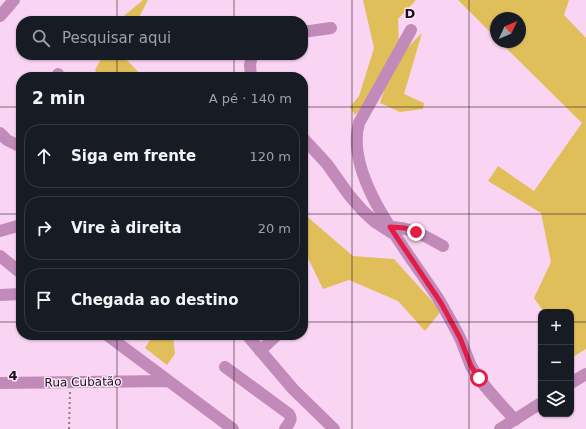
<!DOCTYPE html>
<html lang="pt">
<head>
<meta charset="utf-8">
<style>
	:root { --surface:#171b24; --page:#242831; --text:#f1f3f6; --muted:#9ea1a6; --line:#363941 }
	body { margin:0; font-family:"DejaVu Sans",sans-serif; background:var(--page); color:var(--text) }
	.controls { position:absolute; right:12px; bottom:12px; display:grid; overflow:hidden; border-radius:8px; box-shadow:0 1px 3px #0004 }
	.controls button { width:36px; height:36px; display:grid; place-items:center; padding:0; border:0; border-bottom:1px solid var(--line); background:var(--surface); color:var(--text); font:20px sans-serif }
	.compass { position:absolute; left:490px; top:12px; width:36px; height:36px; border-radius:50%; background:var(--surface); box-shadow:0 1px 3px #0004; rotate:46deg }
	.stop { position:absolute; width:12px; height:12px; margin:-9px; border:3px solid #e11d48; border-radius:50%; background:#fff }
	.stop.end { background:#e11d48; border-color:#fff; box-shadow:0 1px 4px #0008 }
	.list { margin:0; padding:0; list-style:none }
	h2 { display:flex; justify-content:space-between; align-items:center; height:52px; margin:0; padding:0 16px; font-size:17px }
	h2 small { font-size:13px; font-weight:400; color:var(--muted) }
	.list li { display:grid; grid-template-columns:26px 1fr auto; gap:12px; align-items:center; box-sizing:border-box; height:64px; margin:0 8px 8px; padding:0 8px; border:1px solid var(--line); border-radius:16px }
	.list b { display:block; font-size:15px; white-space:nowrap }
	.list em { font-size:13px; font-style:normal; color:var(--muted) }
	.icon { flex:none; width:22px; height:22px; fill:none; stroke:currentColor; stroke-width:2; stroke-linecap:round; stroke-linejoin:round }
	.map { position:relative; flex:none; width:586px; height:429px; overflow:hidden }
	.search { position:absolute; background:var(--surface); box-shadow:0 1px 3px #0004; left:16px; top:16px; width:292px; height:44px; display:flex; align-items:center; gap:10px; box-sizing:border-box; padding:0 14px; border-radius:16px; color:var(--muted); font-size:15px }
	.panel { position:absolute; background:var(--surface); box-shadow:0 1px 3px #0004; left:16px; top:72px; width:292px; height:268px; border-radius:16px }
	.map>svg:first-child { display:block }
</style>
</head>
<body>
<div class="map">
<svg width="586" height="429" viewBox="0 0 586 429">
	<rect width="100%" height="100%" fill="#fad4f3"/>
	<path fill="#e0bf5b" d="M143,0H148L137,21H122L125,15Z
		M363,0H416L398,19L399,46L406,49L422,33L404,94L424,103L423,109L400,112L380,103L388,78L367,103L355,115L350,107L359,96L374,48Z
		M458,0H569L564,15L586,38V349L571,358V312H544L534,298L551,262L541,213L488,181L498,166L534,191L582,123L500,42H520V18H496V38Z
		M103,55H122L143,77H99L95,70Z
		M303,213L353,256L394,259L441,311L425,331L398,301L349,280L323,289L305,252L303,251Z
		M153,335H175L173,337L175,354L167,365L145,348Z"/>
	<g fill="none" stroke-linecap="round" stroke-linejoin="round">
		<path stroke="#90748b" stroke-width="2" stroke-dasharray="2 3" stroke-linecap="butt" d="M69,429L70,392"/>
		<path stroke="#c18ab9" stroke-width="12" d="M0,16L14,0
			M411,30L359,123C343,179 413,257 441,303C447,314 454,326 460,338C464,347 467,357 471,366C482,386 500,403 515,420
			M303,32L331,28
			M57,77L58,74
			M251,77L250,65L252,55
			M0,133L7,140L21,147
			M303,138L327,164L349,195L362,210L375,222L392,233
			M390,227C413,228 423,235 443,246
			M0,231L21,225
			M0,256L21,273
			M0,295L21,294
			M107,335L233,429
			M247,335L293,389L334,429
			M260,351L277,335
			M225,367L289,414C293,420 289,423 285,429
			M0,383L167,381
			M571,383L586,374
			M500,429L541,403"/>
	</g>
	<g fill="none" stroke-linecap="round" stroke-linejoin="round">
		<path stroke="#e11d48" stroke-width="5" d="M416,232L405,228L390,227L441,303L460,338L471,366L479,378"/>
	</g>
	<path fill="none" stroke="#1e0e1c" stroke-width="1" stroke-opacity="0.55" d="M117,0V21M234,0V21M352,0V429M469,0V429M117,55V77M234,55V77M0,107H21M303,107H586M0,214H21M303,214H586M0,322H21M303,322H541M571,322H586M117,335V429M234,335V429"/>
	<g text-anchor="middle" stroke-width="3" stroke-linejoin="round" paint-order="stroke">
		<g font-size="12" fill="#1e0e1c" stroke="#fbe8f8">
			<text transform="translate(83 382) rotate(-1)" y="4">Rua Cubatão</text>
		</g>
	</g>
	<g font-size="13" text-anchor="middle" font-weight="bold" fill="#1e0e1c" stroke="#fbe8f8" stroke-width="3" stroke-linejoin="round" paint-order="stroke">
		<text x="410" y="18">D</text>
		<text x="13" y="380">4</text>
	</g>
</svg>
<div class="controls">
<button>+</button>
<button>−</button>
<button><svg class="icon" aria-label="layers" viewBox="0 0 24 24"><path d="M12 4l9 5-9 5-9-5zM3 14l9 5 9-5"/></svg></button>
</div>
<svg class="compass" viewBox="-18 -18 36 36"><path d="M0-13l5 13h-10z" fill="#e53935"/><path d="M0 13l5-13h-10z" fill="#9ea1a6"/></svg>
<div class="stop" style="left:479px;top:378px"></div>
<div class="stop end" style="left:416px;top:232px"></div>
<div class="search"><svg class="icon" aria-label="search" viewBox="0 0 24 24"><circle cx="10" cy="10" r="6"/><path d="M15 15l6 6"/></svg>Pesquisar aqui</div>
<section class="panel">
<h2>2 min<small>A pé · 140 m</small></h2>
<ul class="list">
<li><svg class="icon" aria-label="ahead" viewBox="0 0 24 24"><path d="M12 20V5M6 11l6-6 6 6"/></svg><div><b>Siga em frente</b></div><em>120 m</em></li>
<li><svg class="icon" aria-label="right" viewBox="0 0 24 24"><path d="M7 20v-9h11M14 6l5 5-5 5"/></svg><div><b>Vire à direita</b></div><em>20 m</em></li>
<li><svg class="icon" aria-label="arrive" viewBox="0 0 24 24"><path d="M6 21V4h12l-3 4 3 4H6"/></svg><div><b>Chegada ao destino</b></div></li>
</ul>
</section>
</div>
</body>
</html>
